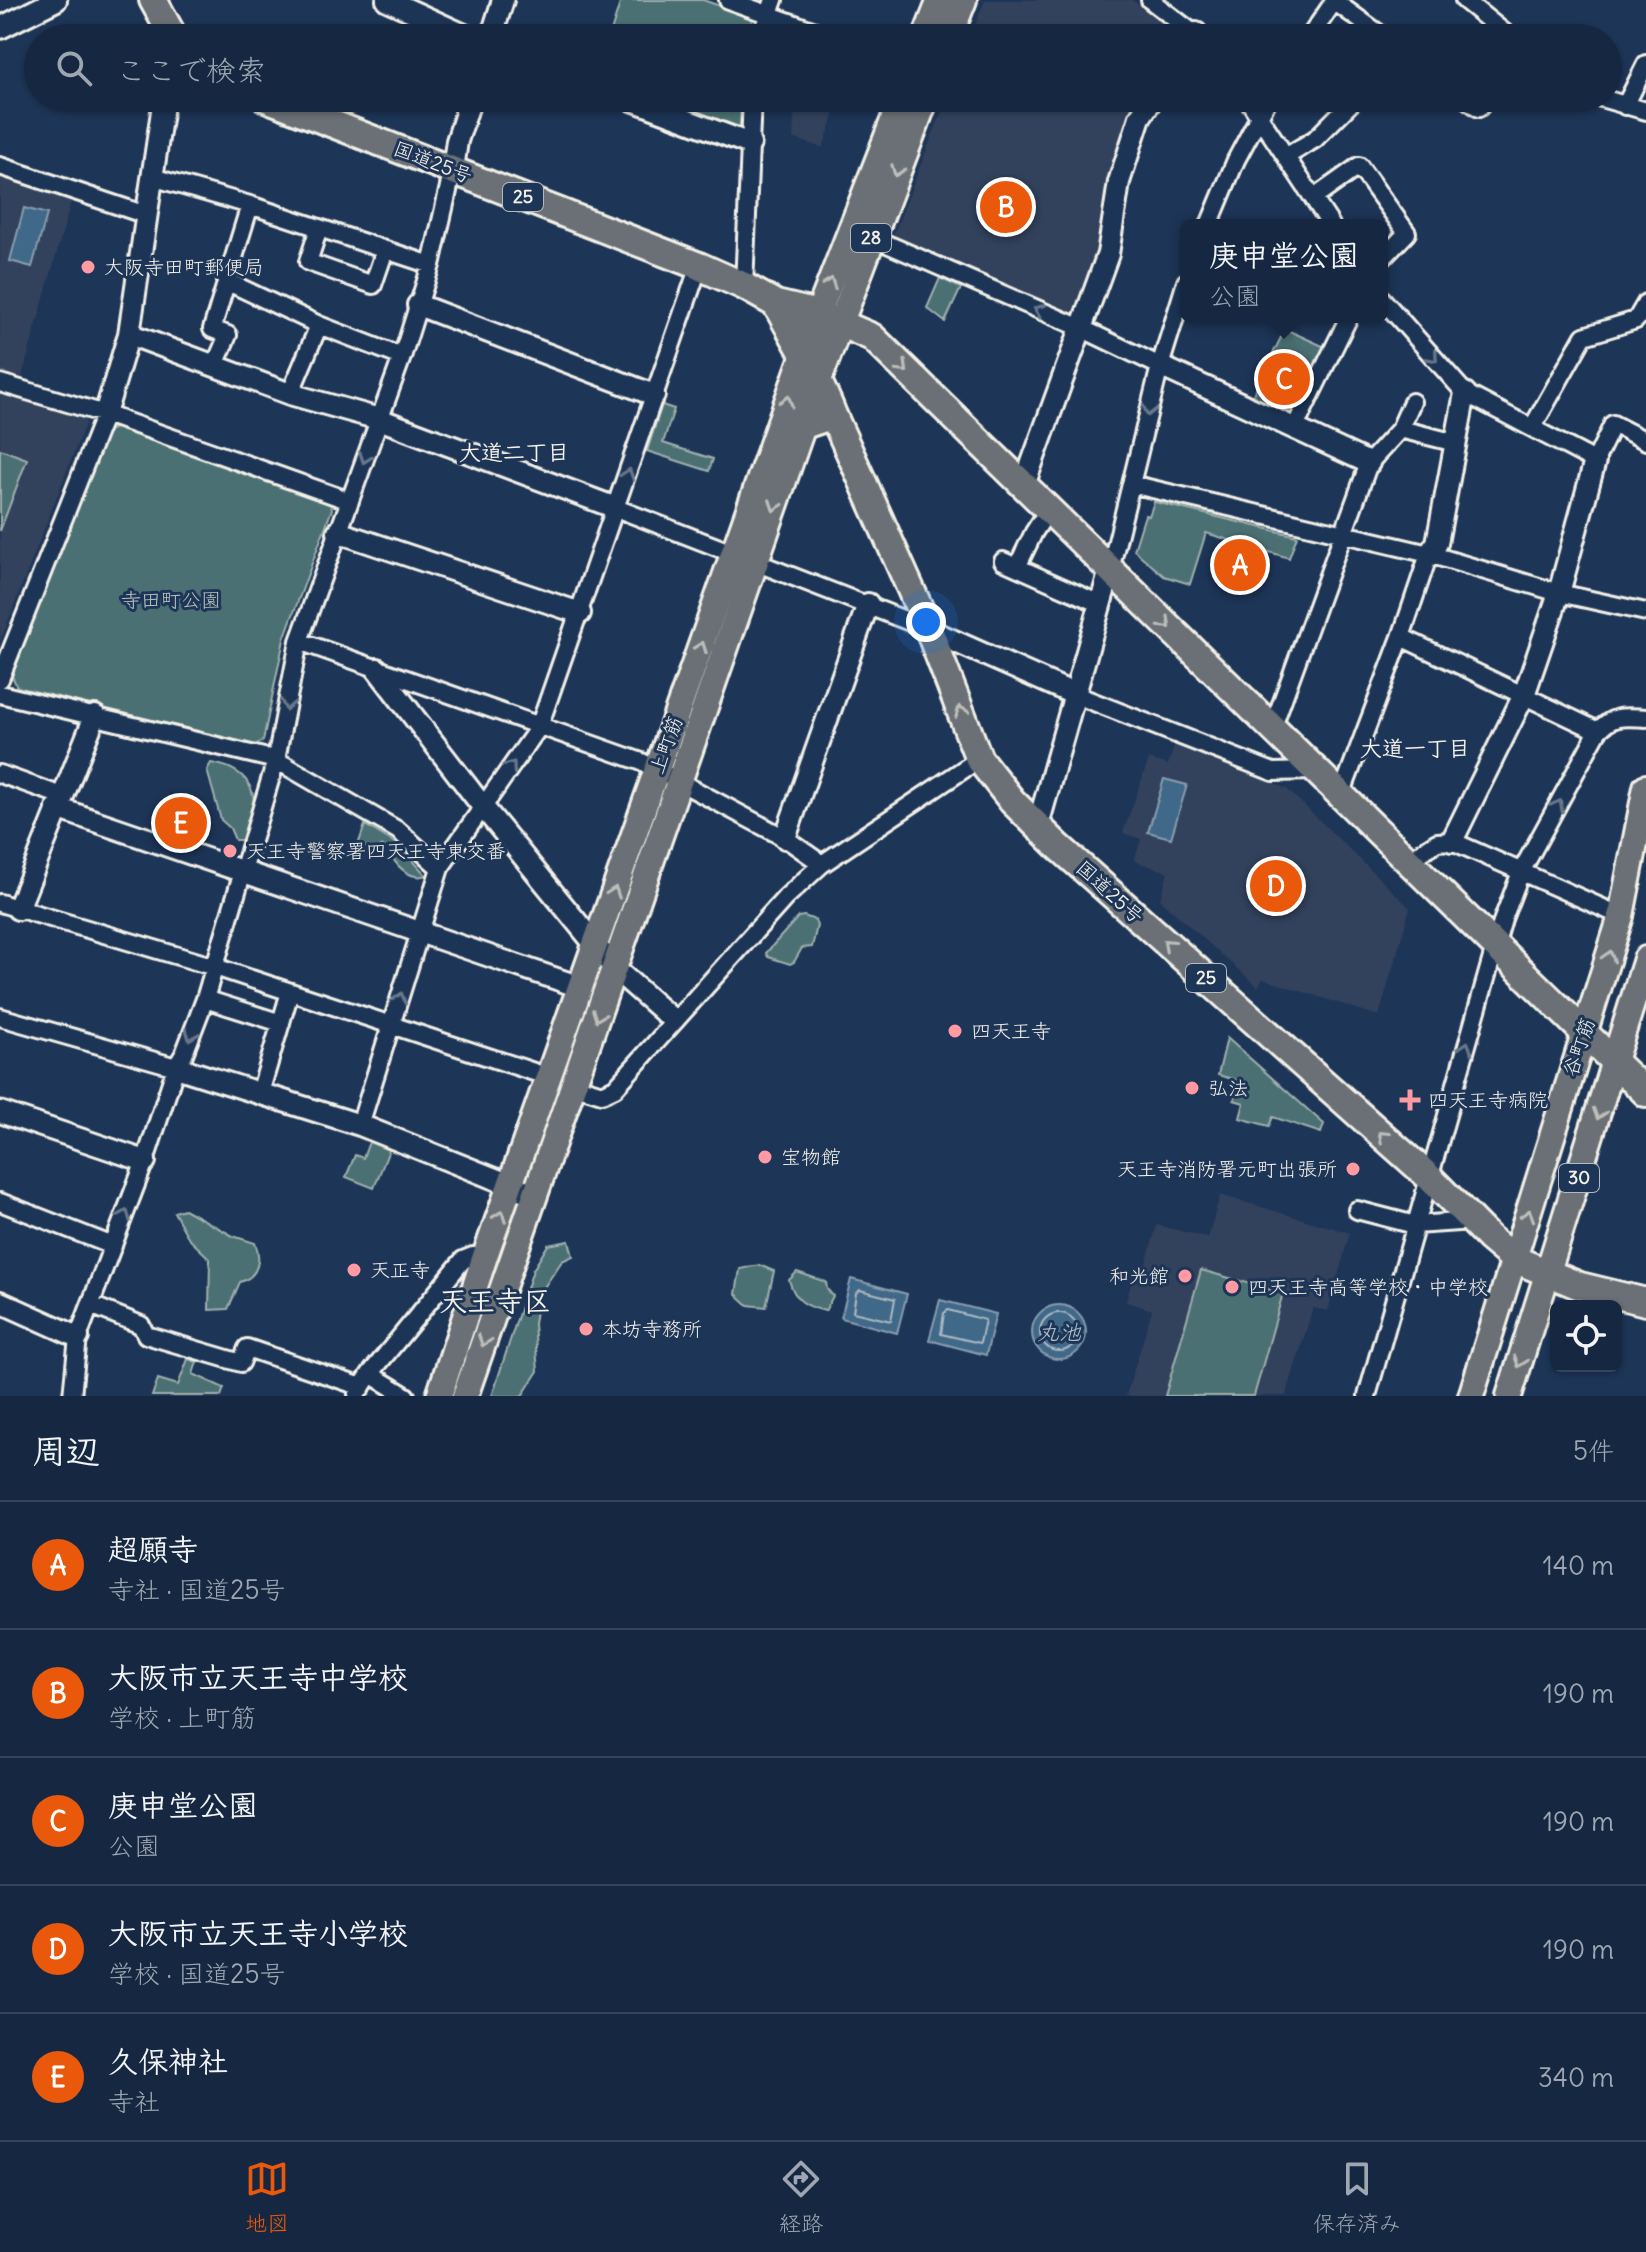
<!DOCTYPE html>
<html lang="ja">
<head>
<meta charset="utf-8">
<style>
	:root { --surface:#162841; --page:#23344c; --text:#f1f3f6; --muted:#9ea6b1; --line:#35445a; --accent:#ea580c }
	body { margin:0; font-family:Delius,"Klee One",sans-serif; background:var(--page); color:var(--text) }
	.controls { position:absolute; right:24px; bottom:24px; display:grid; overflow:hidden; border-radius:12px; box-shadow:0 2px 6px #0004 }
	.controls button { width:72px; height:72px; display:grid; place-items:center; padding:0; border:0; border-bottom:2px solid var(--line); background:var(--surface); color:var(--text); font:40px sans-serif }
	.you { position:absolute; left:926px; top:622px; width:28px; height:28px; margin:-20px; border:6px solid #fff; border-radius:50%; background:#1a73e8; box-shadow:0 0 0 12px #1a73e833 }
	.badge { display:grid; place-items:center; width:52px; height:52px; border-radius:50%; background:var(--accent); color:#fff; font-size:26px; font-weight:700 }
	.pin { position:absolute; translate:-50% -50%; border:4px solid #fff; box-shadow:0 2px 8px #0006 }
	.popup { position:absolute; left:1180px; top:219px; width:208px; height:104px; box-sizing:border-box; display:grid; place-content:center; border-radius:12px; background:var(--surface); filter:drop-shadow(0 2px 6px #0005); font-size:26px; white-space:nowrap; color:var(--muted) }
	.popup b { font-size:30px; color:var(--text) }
	.popup::after { content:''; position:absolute; left:50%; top:100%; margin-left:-16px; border:16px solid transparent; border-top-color:var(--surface) }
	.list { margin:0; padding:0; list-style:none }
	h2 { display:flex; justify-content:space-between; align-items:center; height:104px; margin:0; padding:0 32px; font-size:34px }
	h2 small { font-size:26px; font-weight:400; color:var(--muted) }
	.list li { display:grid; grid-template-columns:52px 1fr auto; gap:24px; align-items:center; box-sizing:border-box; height:128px; padding:0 32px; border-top:2px solid var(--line) }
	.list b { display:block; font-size:30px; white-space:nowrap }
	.list p { margin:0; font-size:26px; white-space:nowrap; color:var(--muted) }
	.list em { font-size:26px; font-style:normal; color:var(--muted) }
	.icon { flex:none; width:44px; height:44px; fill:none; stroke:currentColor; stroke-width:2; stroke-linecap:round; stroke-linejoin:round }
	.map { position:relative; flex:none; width:1646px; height:1396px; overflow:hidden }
	.search { position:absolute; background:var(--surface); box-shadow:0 2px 6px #0004; left:24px; right:24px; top:24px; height:88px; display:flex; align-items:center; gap:20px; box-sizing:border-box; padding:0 28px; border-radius:44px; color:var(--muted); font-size:30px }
	.sheet { height:744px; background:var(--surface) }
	nav { display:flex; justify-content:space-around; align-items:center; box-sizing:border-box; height:112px; border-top:2px solid var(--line); background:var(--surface); font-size:22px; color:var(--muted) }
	nav a { display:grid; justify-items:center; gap:4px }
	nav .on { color:var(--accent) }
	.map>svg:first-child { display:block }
</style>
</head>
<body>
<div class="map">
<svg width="1646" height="1396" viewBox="0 0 1646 1396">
	<rect width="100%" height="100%" fill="#1d3557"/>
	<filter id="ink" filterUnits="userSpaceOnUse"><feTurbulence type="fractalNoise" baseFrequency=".0125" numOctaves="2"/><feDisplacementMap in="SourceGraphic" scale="16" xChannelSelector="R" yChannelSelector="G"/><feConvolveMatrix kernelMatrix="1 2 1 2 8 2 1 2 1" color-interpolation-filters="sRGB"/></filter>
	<g filter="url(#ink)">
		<path fill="#32425d" d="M985,0H1132L1179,35V38H970Z
			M795,98H840L823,148L793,138Z
			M947,98H1142L1101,251L1076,314L1068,315L897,239L894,233Z
			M0,175L72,198L21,380L0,374Z
			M0,393L81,414L86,422L0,642Z
			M1175,744L1287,789L1410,908L1379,1016L1263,979L1258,987L1160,900L1168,872L1134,861L1141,839L1123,833L1149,759L1168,765Z
			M1220,1195L1350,1233L1328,1311L1313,1308L1286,1396H1126L1152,1310L1126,1302L1135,1269L1144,1271L1157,1225L1208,1238Z"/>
		<path fill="#4b7073" stroke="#a0b0ae" stroke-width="2" d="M621,0H703L749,16L753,24L747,38H609Z
			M652,98H741L740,125L733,129Z
			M940,278L961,288L945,322L927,308Z
			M1285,329L1325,347L1292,413L1283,415L1251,399Z
			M662,405L674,409L663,443L713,459L709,471L647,451Z
			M117,427L329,501L332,509L284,639L263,741L255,745L17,687L12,676L108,431Z
			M0,449L27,459L0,531Z
			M1154,502H1155L1297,536L1289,558L1206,533L1190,584L1164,576L1134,550L1145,515L1149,516Z
			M211,763C256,770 263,802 244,840H235L230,828L221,820L207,770Z
			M365,825L400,846L426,875C411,881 393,865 390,850L381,846L378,851L358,845Z
			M804,916L815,920L817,926L812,947L802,948L794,962L790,964L768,957L766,953L798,917Z
			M1227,1038L1324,1124L1321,1133L1273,1117L1269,1126L1240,1118L1244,1103L1234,1100L1239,1081L1218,1075Z
			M369,1142L389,1150L374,1188L346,1177L355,1155L363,1158Z
			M184,1209L233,1236L255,1243C262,1259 258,1277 240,1282L228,1309L209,1310L210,1259L189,1239L174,1212Z
			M569,1241L573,1256L562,1261L538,1296L534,1324L538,1371L522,1396H492L533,1270L548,1245Z
			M759,1265L774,1271L766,1307L748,1305L736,1294L740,1269Z
			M1201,1270L1283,1293L1254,1396H1165Z
			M797,1272L826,1282L827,1289L833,1296L825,1311C805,1306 795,1301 789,1280Z
			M188,1359L197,1362L193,1374L224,1388L221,1396H152L158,1379L178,1385Z"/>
		<path fill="#416789" stroke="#899eaf" stroke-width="2" d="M24,208L47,214L32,267L10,261Z
			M1164,779L1187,785L1171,838L1148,832Z
			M851,1279L907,1294L897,1333L841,1318Z
			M940,1300L996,1314L986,1355L929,1340Z
			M1032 1332a27 27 0 1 1 54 0a27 27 0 1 1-54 0Z"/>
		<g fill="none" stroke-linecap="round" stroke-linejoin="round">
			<path stroke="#acbac2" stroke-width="2" d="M860,1290L895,1299L891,1321L853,1312L856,1293Z
				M948,1310L985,1320L980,1343L941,1334L944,1313Z
				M1040 1332a19 19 0 1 1 38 0a19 19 0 1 1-38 0Z"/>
			<g stroke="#f4f1e8" stroke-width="22">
				<path id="minor" d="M728,0L835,38
					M1150,0L1200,38
					M1464,0L1511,38
					M1334,1L1385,38
					M760,38L774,0
					M1309,38L1335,0
					M1247,98L1331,225
					M1465,98L1479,108L1487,98
					M1601,98L1646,111
					M1625,106L1646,64
					M1287,156L1315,139L1352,102L1349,98
					M0,166L146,215
					M152,177L250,205L431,265
					M1314,198L1359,166L1407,233L1382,259
					M1209,225L1236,160L1269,98
					M319,228L308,262L373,285L385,250
					M871,237L1081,328L1160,366
					M226,281L319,325L402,357
					M744,286L752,98
					M1382,299L1465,393L1595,461L1613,424L1646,441
					M215,365L228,335L212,329L250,205
					M0,383L105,414L350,501
					M290,394L319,325
					M1295,427L1349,317
					M1532,428L1584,336L1636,320L1646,303
					M1400,429L1412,402
					M1131,484L1429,554L1559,593L1646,612
					M616,508L928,629
					M1003,561L1100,604
					M1017,567L1034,532L1049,509
					M1110,570L1160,366L1186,282
					M1401,637L1598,731
					M299,641L642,762L785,838L822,864
					M0,679L105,414
					M0,694L276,760L399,831L440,868
					M1076,695L1273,772L1314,771
					M1272,729L1369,463L1400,429L1456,443
					M0,774L62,796
					M1341,795L1401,637L1429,554
					M1409,860L1437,842L1452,841L1621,916
					M0,903L215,967L549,1077
					M205,999L281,1023
					M0,1017L176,1067
					M573,1085L602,1094L615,1088L786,897L822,864L979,759
					M260,1093L290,992
					M360,1125L440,868L539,727L699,266
					M0,1202L113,1246
					M1357,1210L1415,1225L1473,1221
					M91,1305L141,1325L146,1335L241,1363L247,1348L362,1387
					M370,1374L406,1396
					M357,1394L370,1374L463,1260L473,1256H485
					M72,1396L78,1337L145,1161L176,1067L184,1054L205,999L276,760L299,641L402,357L431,265L453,169
					M1367,1396L1503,919L1521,872L1598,731C1614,714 1624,717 1646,718"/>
			</g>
			<g stroke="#f4f1e8" stroke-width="26">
				<path id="tertiary" d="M387,0L471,38
					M0,28L56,0
					M491,38L503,0
					M1193,38L1196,33
					M627,98L750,144
					M453,169L457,141L471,98
					M418,305L654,395
					M129,334L290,394L379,419L616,508
					M1160,366L1369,463
					M105,414L129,334L164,98
					M1024,485L1108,254L1119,182L1140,117L1153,98
					M338,532L580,613
					M1429,554L1437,543L1465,393
					M929,630L1076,695
					M377,669L483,807L615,969L673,1020
					M57,808L580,987
					M1038,825L1110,570
					M785,838L868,604
					M1452,841L1524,695L1559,593L1595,461
					M18,909L95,716
					M176,1067L360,1125L535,1195
					M0,1112L145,1161
					M0,1302L78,1337"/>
			</g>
			<g stroke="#f4f1e8" stroke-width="30">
				<path id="primary" d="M925,38L940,0
					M949,38L964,0
					M439,1396L485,1256L818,314L902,98
					M465,1396L819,380L926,98
					M1471,1396L1621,916L1646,787
					M1509,1396L1646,959"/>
			</g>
			<g stroke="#f4f1e8" stroke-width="32">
				<path id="trunk" d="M153,0L174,38
					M266,98L699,266L744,286L776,304L818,314L872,337L1646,1093
					M776,304C796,341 818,376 833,415L929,630L979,759L1013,802L1058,846L1428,1176L1489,1238L1514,1259L1580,1286L1646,1302
					M804,425L833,415"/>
			</g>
			<use href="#minor" stroke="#1d3557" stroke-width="16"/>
			<use href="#tertiary" stroke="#1d3557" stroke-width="20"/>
			<use href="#primary" stroke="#6a7074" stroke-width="24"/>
			<use href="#trunk" stroke="#6a7074" stroke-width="26"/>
		</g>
		<defs><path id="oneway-chevron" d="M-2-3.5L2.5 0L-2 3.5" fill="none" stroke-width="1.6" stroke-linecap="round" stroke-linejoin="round" transform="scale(2)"/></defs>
		<g stroke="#bdbdba">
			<use href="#oneway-chevron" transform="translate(897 171) rotate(111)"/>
			<use href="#oneway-chevron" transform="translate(830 283) rotate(-69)"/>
			<use href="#oneway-chevron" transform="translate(903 368) rotate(44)"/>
			<use href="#oneway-chevron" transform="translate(787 401) rotate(-71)"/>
			<use href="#oneway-chevron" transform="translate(775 506) rotate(109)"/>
			<use href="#oneway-chevron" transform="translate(1166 624) rotate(44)"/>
			<use href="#oneway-chevron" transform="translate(701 647) rotate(-70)"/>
			<use href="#oneway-chevron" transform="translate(961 711) rotate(-111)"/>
			<use href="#oneway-chevron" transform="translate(614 892) rotate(-71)"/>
			<use href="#oneway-chevron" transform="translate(1168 944) rotate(-138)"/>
			<use href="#oneway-chevron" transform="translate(1609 956) rotate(-73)"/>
			<use href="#oneway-chevron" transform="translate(598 1016) rotate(110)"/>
			<use href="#oneway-chevron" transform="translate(1599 1114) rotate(107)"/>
			<use href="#oneway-chevron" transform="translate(1383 1136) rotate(-138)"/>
			<use href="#oneway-chevron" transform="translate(1528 1215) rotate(-73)"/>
			<use href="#oneway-chevron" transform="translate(500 1216) rotate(-70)"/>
			<use href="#oneway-chevron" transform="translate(484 1341) rotate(109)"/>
			<use href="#oneway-chevron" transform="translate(1520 1362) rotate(109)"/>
		</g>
		<g stroke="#68778a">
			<use href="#oneway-chevron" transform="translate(1039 310) rotate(-157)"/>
			<use href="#oneway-chevron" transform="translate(1433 357) rotate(49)"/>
			<use href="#oneway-chevron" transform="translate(1149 411) rotate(104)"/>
			<use href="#oneway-chevron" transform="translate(365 458) rotate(110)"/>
			<use href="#oneway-chevron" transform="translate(628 474) rotate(-71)"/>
			<use href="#oneway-chevron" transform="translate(287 705) rotate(101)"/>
			<use href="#oneway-chevron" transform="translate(511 766) rotate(-55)"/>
			<use href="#oneway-chevron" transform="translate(1558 805) rotate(-61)"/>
			<use href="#oneway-chevron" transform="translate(400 998) rotate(-73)"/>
			<use href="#oneway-chevron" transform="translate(191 1035) rotate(111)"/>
			<use href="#oneway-chevron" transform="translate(1466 1047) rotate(-73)"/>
			<use href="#oneway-chevron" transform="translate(125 1215) rotate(-69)"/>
		</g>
	</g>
	<g fill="#ff9aa2" stroke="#1d3557" stroke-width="3">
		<circle cx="88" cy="267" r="8"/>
		<circle cx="230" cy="851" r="8"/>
		<circle cx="955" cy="1031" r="8"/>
		<circle cx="1192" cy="1088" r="8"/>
		<path d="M1406 1088h8v8h8v8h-8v8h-8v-8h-8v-8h8z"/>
		<circle cx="765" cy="1157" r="8"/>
		<circle cx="1353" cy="1169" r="8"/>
		<circle cx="354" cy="1270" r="8"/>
		<circle cx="1185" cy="1276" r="8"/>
		<circle cx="1232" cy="1287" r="8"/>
		<circle cx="586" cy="1329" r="8"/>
	</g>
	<g text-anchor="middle" stroke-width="6" stroke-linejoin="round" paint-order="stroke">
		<g fill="#1d3557" stroke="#b4b9bc" stroke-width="2">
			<rect x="503" y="183" width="40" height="28" rx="6"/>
			<rect x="851" y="224" width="40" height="28" rx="6"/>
			<rect x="1186" y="964" width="40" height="28" rx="6"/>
			<rect x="1559" y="1164" width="40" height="28" rx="6"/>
		</g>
		<g font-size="18" font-weight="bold" fill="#f4f1e8">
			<text x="523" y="203">25</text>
			<text x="871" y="244">28</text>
			<text x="1206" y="984">25</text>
			<text x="1579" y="1184">30</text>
		</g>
		<g font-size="20" fill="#f4f1e8" stroke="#1d3557">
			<text transform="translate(433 162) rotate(21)" y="7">国道25号</text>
			<text transform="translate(666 745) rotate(-70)" y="7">上町筋</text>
			<text transform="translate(1110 892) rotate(42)" y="7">国道25号</text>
			<text transform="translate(1579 1047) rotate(-71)" y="7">谷町筋</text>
		</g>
		<g font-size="20" fill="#f4f1e8" stroke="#1d3557" text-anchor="start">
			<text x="104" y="274">大阪寺田町郵便局</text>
			<text x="246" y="858">天王寺警察署四天王寺東交番</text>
			<text x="971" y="1038">四天王寺</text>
			<text x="1208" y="1095">弘法</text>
			<text x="1428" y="1107">四天王寺病院</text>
			<text x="781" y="1164">宝物館</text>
			<text x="1337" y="1176" text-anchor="end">天王寺消防署元町出張所</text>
			<text x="370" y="1277">天正寺</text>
			<text x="1169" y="1283" text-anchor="end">和光館</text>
			<text x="1248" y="1294">四天王寺高等学校・中学校</text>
			<text x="602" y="1336">本坊寺務所</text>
		</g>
		<g font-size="20" fill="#b9c4bf" stroke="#1d3557">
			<text x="171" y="607">寺田町公園</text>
		</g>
		<g font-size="22" font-weight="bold" fill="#f4f1e8" stroke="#1d3557">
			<text x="514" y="460">大道二丁目</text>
			<text x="1415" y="756">大道一丁目</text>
		</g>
		<g font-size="22" font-style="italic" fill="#b5c1c7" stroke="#1d3557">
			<text x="1059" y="1340">丸池</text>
		</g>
		<g font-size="28" font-weight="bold" fill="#f4f1e8" stroke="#1d3557">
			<text x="495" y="1311">天王寺区</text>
		</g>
	</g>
</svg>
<div class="controls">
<button><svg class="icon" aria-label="locate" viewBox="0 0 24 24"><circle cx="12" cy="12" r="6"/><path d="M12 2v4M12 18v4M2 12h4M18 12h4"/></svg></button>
</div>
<div class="you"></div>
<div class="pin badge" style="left:1240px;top:565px">A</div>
<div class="pin badge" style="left:1006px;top:207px">B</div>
<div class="pin badge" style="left:1284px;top:379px">C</div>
<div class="popup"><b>庚申堂公園</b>公園</div>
<div class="pin badge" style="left:1276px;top:886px">D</div>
<div class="pin badge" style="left:181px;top:823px">E</div>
<div class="search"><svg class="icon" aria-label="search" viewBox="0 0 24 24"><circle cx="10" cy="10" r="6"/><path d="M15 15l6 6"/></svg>ここで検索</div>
</div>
<section class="sheet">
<h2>周辺<small>5件</small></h2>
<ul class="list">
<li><span class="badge">A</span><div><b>超願寺</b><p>寺社 · 国道25号</p></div><em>140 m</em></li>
<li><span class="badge">B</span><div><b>大阪市立天王寺中学校</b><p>学校 · 上町筋</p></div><em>190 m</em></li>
<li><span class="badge">C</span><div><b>庚申堂公園</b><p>公園</p></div><em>190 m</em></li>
<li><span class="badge">D</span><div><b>大阪市立天王寺小学校</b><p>学校 · 国道25号</p></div><em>190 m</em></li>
<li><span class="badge">E</span><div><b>久保神社</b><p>寺社</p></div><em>340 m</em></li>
</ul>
</section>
<nav>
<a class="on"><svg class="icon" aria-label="map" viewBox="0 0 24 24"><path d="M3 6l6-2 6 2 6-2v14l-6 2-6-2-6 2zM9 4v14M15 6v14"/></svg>地図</a>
<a><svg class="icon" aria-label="directions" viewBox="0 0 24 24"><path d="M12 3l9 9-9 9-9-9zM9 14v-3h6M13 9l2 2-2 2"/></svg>経路</a>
<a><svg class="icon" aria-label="saved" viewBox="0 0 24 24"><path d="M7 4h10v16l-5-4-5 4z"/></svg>保存済み</a>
</nav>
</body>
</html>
